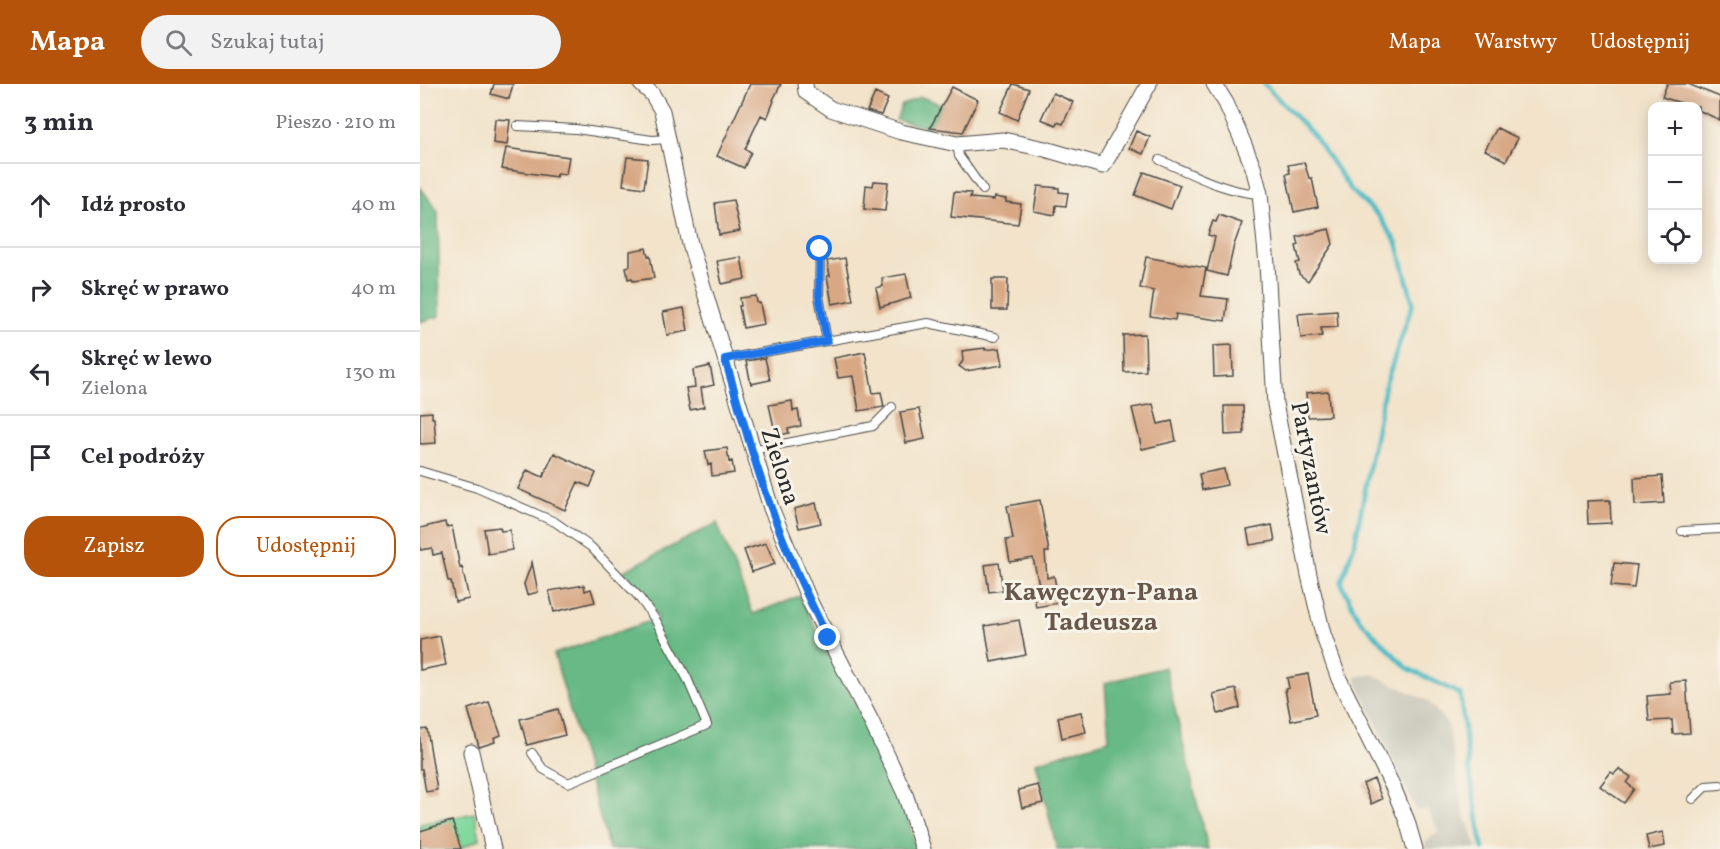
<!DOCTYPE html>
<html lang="pl">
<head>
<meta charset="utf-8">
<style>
	:root { --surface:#fff; --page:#f2f2f3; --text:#2b2b33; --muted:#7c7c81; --line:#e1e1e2; --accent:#b45309 }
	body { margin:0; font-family:Vollkorn,serif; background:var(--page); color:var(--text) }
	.controls { position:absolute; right:18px; top:18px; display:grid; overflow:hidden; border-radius:12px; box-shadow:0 3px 15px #0003 }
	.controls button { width:54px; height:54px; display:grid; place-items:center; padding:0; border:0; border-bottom:2px solid var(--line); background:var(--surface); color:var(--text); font:30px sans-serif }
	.stop { position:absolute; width:18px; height:18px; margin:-14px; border:4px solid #1a73e8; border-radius:50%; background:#fff }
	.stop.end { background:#1a73e8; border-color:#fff; box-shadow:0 2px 6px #0008 }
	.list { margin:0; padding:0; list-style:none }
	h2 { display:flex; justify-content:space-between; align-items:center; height:78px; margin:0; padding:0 24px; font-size:26px }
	h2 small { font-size:20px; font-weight:400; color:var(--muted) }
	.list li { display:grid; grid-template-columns:39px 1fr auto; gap:18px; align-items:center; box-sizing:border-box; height:84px; padding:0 24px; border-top:2px solid var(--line) }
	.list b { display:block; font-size:22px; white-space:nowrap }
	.list p { margin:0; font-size:20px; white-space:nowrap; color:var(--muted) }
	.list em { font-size:20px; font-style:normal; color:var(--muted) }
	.actions { display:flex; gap:12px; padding:18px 24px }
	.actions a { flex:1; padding:14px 0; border:2px solid var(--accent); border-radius:24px; text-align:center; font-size:21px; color:var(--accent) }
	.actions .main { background:var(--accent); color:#fff }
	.icon { flex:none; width:33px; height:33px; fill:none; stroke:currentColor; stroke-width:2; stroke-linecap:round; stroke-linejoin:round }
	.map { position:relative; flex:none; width:1300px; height:765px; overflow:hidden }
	header { display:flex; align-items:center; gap:36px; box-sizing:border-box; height:84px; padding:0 30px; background:var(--accent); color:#fff }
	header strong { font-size:28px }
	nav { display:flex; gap:33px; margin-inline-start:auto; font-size:21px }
	.search { width:420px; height:54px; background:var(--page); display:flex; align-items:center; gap:15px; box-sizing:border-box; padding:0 21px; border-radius:33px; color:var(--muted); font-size:22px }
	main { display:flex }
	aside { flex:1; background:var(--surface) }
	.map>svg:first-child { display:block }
</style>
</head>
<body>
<header>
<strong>Mapa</strong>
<div class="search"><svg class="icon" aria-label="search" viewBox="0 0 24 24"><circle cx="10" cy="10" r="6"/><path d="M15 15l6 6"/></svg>Szukaj tutaj</div>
<nav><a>Mapa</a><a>Warstwy</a><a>Udostępnij</a></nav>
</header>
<main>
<aside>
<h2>3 min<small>Pieszo · 210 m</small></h2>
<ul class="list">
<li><svg class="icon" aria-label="ahead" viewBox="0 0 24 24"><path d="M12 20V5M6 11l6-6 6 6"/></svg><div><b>Idź prosto</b></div><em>40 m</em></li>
<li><svg class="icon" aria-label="right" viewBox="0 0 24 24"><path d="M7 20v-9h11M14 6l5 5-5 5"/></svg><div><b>Skręć w prawo</b></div><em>40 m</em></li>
<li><svg class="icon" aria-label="left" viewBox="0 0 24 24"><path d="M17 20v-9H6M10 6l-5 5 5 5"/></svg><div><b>Skręć w lewo</b><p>Zielona</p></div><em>130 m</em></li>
<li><svg class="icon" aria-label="arrive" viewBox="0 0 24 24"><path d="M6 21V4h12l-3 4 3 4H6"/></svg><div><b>Cel podróży</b></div></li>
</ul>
<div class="actions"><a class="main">Zapisz</a><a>Udostępnij</a></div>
</aside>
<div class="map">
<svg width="1300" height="765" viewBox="0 0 1300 765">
	<rect width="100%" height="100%" fill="#f7f3e8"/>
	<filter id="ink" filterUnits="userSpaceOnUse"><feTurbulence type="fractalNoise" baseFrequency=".0167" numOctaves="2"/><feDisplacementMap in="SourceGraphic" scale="12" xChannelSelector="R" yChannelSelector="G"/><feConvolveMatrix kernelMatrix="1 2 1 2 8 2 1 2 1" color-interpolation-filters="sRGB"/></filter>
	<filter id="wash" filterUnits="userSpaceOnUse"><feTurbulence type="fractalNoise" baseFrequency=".008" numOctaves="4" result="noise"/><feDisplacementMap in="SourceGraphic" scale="24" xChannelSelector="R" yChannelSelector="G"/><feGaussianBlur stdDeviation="1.35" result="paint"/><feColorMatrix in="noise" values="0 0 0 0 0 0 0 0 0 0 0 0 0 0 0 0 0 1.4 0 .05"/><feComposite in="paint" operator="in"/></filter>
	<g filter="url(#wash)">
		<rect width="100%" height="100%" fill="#f2e3ca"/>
		<path fill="#c6c5b8" d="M952,590L1008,617L1028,641L1043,727L1058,765H1006L1005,759L1019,747L1008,726H996L935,593Z"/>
		<path fill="#81d99e" stroke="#568264" stroke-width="1.5" d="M55,729L60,755L39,765H0V740Z"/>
		<path fill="#68b985" stroke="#4a7258" stroke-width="1.5" d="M501,13L523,21L510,44L476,36L482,21Z
			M0,103L18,127L20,232L0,238Z
			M297,439L333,530L379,512L439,627L483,717L496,765H189L134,570L239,534L202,488Z
			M745,583L788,765H637L616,678L689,656L685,599Z"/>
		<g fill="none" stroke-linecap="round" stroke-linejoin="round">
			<path stroke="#4dbbc5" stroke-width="4.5" d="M844,0L894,52L931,106L958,131L977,159L993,219L965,302L935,458L921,499L939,535L987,584L1040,610L1049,685L1063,765"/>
		</g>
		<g id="blocks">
			<path fill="#d8a885" d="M74,0H93L89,15L71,10Z
				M330,0H361L353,16L354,17L347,34L341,31L325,65L331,68L324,84L297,72Z
				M593,0L609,5L597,36L580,28Z
				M1247,0H1268L1300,13V36L1278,26V22H1270L1242,13Z
				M532,3L558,16L543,48L510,44Z
				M455,9L468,15L461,31L447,27Z
				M633,9L653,18L643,40L637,38L636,41L621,35Z
				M75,35L90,36L87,61L73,59Z
				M1077,44L1098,54L1086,77L1065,66Z
				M716,47L730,53L723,70L709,64Z
				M86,64L149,73L146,90L137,89L136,93L82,85Z
				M207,73L228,75L224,104L203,101Z
				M884,78L889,94H892L898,123L874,128L866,90L870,89L868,81Z
				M724,88L760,101L751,125L715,111Z
				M454,97L468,98L465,127L444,125L446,101L453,102Z
				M618,102L639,104V108L648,109L646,122L636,121L635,131L614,127Z
				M534,108L551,109L550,114L574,116V113L586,115V118L601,120L598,140L531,133Z
				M313,116L320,147L299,151L295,119Z
				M799,131L822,139L814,161L807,192L787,187L795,153L788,151L793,137L796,138Z
				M909,145L913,160L888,197L879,190L876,179L880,178L876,162L879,161L877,153Z
				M226,164L228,172H230L234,194L213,197L212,194L208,195L206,183L210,182V167Z
				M321,173L325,195L302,200L297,177Z
				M726,173L786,184L781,212L808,215L805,237L756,230L755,236L730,232L734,207L720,204Z
				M425,174L433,216L412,220L407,192H410L407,177Z
				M486,190L491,214L460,223L456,204L463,202L462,194Z
				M572,195H588L587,226H572Z
				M336,212L337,219H340L344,240L323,244L319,222H321L320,214Z
				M264,224L268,247L247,251L243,228Z
				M917,227L918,243L901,244L902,252L881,254L878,230Z
				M725,250L726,287L704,288L703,251Z
				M812,261L813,292L794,293L793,262Z
				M565,264V266L580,264L583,281L546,287L539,282L543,277L542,267Z
				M445,268L453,309L461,308L464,323L439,327L433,292L418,294L414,274Z
				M345,274L350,296L331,300L326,277Z
				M290,282L294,301L281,304L284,323L270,326L266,304L275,303L273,286Z
				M908,307L910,332L888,333L886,309Z
				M372,317L373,327L378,326L381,342L368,345L369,349L356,352L349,321Z
				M733,320L738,340L752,337L756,357L722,365L712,324Z
				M804,322H823L824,350L805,351Z
				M499,325L505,355L486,359L480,328Z
				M12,328V334H14L16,359L0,360V329Z
				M307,364L309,378L312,377L314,389L292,392L291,380L288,381L285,367Z
				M134,369L176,389L170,403L158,398L145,426L98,405L107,386L123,393Z
				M804,385L807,401L782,406L779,390Z
				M1242,392L1244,419L1215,421L1214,394Z
				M620,416L629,468H625L627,494L634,492L639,519L616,523L612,502L619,501L613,474L590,478L586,456L593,455L587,422Z
				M1190,416L1191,439L1168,440L1167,417Z
				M396,419L401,439L379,444L374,425Z
				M25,438L26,443L32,442L40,484L42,483L49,515L35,518L31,497H28L22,469L13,471L12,464L0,466V444Z
				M852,441L855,457L830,461L827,446Z
				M80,443L81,447L90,446L92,466L68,470L64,445Z
				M346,459L355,480L332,488L324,466Z
				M112,478L118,508L107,511L104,500Z
				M579,479L583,506L569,508L565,481Z
				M1194,479L1217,481L1214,504L1191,502Z
				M164,501L165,507L171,505L175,518L134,528L129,507Z
				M599,536L606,571L571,578L565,542Z
				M20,552L26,581L0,586V556Z
				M888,590L896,631L871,637L865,605L869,604L867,594Z
				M1266,597L1270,649L1253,650L1252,636L1229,637L1227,612L1251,610L1250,598Z
				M816,605L820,624L798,630L793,610Z
				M69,618L81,651L74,654L75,658L59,663L48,625Z
				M138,625L145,651L107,661L100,635Z
				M661,628L666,648L642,654L638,633Z
				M7,645L17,706L6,708L2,685H0V646Z
				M1199,685L1211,693L1207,699L1214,705L1204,719L1180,702L1191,688L1194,690Z
				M954,695L962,715L951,720L943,700Z
				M618,701L623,719L602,724L598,706Z
				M32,737L41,765H0V747Z
				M1243,748L1245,762L1229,765L1226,752Z"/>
		</g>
	</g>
	<g filter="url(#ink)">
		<use href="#blocks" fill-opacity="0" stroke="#494743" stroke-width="1.5"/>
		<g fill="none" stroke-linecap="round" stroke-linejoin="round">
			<g stroke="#494743" stroke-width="10">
				<path id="service" d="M97,42L156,45L232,56L248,55
					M537,60L539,72L563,106
					M740,76C772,90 805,108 840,110
					M400,165L399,212L407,257
					M305,275L508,239L575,253
					M332,366L453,342L472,323
					M0,387L57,404L135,438L171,463L218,512L235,535L267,594L287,641L148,699L123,685L112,669
					M1262,447L1300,445
					M1273,715L1286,702L1300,701"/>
			</g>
			<g stroke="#494743" stroke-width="17">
				<path id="minor" d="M221,0L232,10L242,27L270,160L351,424L391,520L452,639L485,710L503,765
					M385,0L386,8L411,25L481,48L537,60L583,56L625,65L683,82L729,0
					M794,0L806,19L822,56L833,83L840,110L847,180L855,320L889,491L903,550L919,595L973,703L987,737L995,765
					M51,668L73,765"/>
			</g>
			<use href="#service" stroke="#fff" stroke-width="8"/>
			<use href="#minor" stroke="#fff" stroke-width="15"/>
		</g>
	</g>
	<g fill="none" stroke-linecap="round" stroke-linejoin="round" filter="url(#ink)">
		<path stroke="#1a73e8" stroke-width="8" d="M400,165L399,212L407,257L305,275C322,332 337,390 359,445C373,482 390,518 408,554"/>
	</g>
	<g text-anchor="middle" stroke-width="6" stroke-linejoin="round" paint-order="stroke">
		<g font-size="24" fill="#2b2b2b" stroke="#f7f3e8">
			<text transform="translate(361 382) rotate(72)" y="8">Zielona</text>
			<text transform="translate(892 384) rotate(79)" y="8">Partyzantów</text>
		</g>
		<g font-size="26" font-weight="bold" fill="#68574a" stroke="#f7f3e8">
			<text x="681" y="516">Kawęczyn-Pana<tspan x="681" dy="30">Tadeusza</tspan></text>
		</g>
	</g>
</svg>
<div class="controls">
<button>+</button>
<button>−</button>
<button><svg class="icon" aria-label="locate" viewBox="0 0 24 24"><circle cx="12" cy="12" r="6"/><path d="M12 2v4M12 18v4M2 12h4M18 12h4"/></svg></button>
</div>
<div class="stop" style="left:400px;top:165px"></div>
<div class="stop end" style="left:408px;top:554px"></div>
</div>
</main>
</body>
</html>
